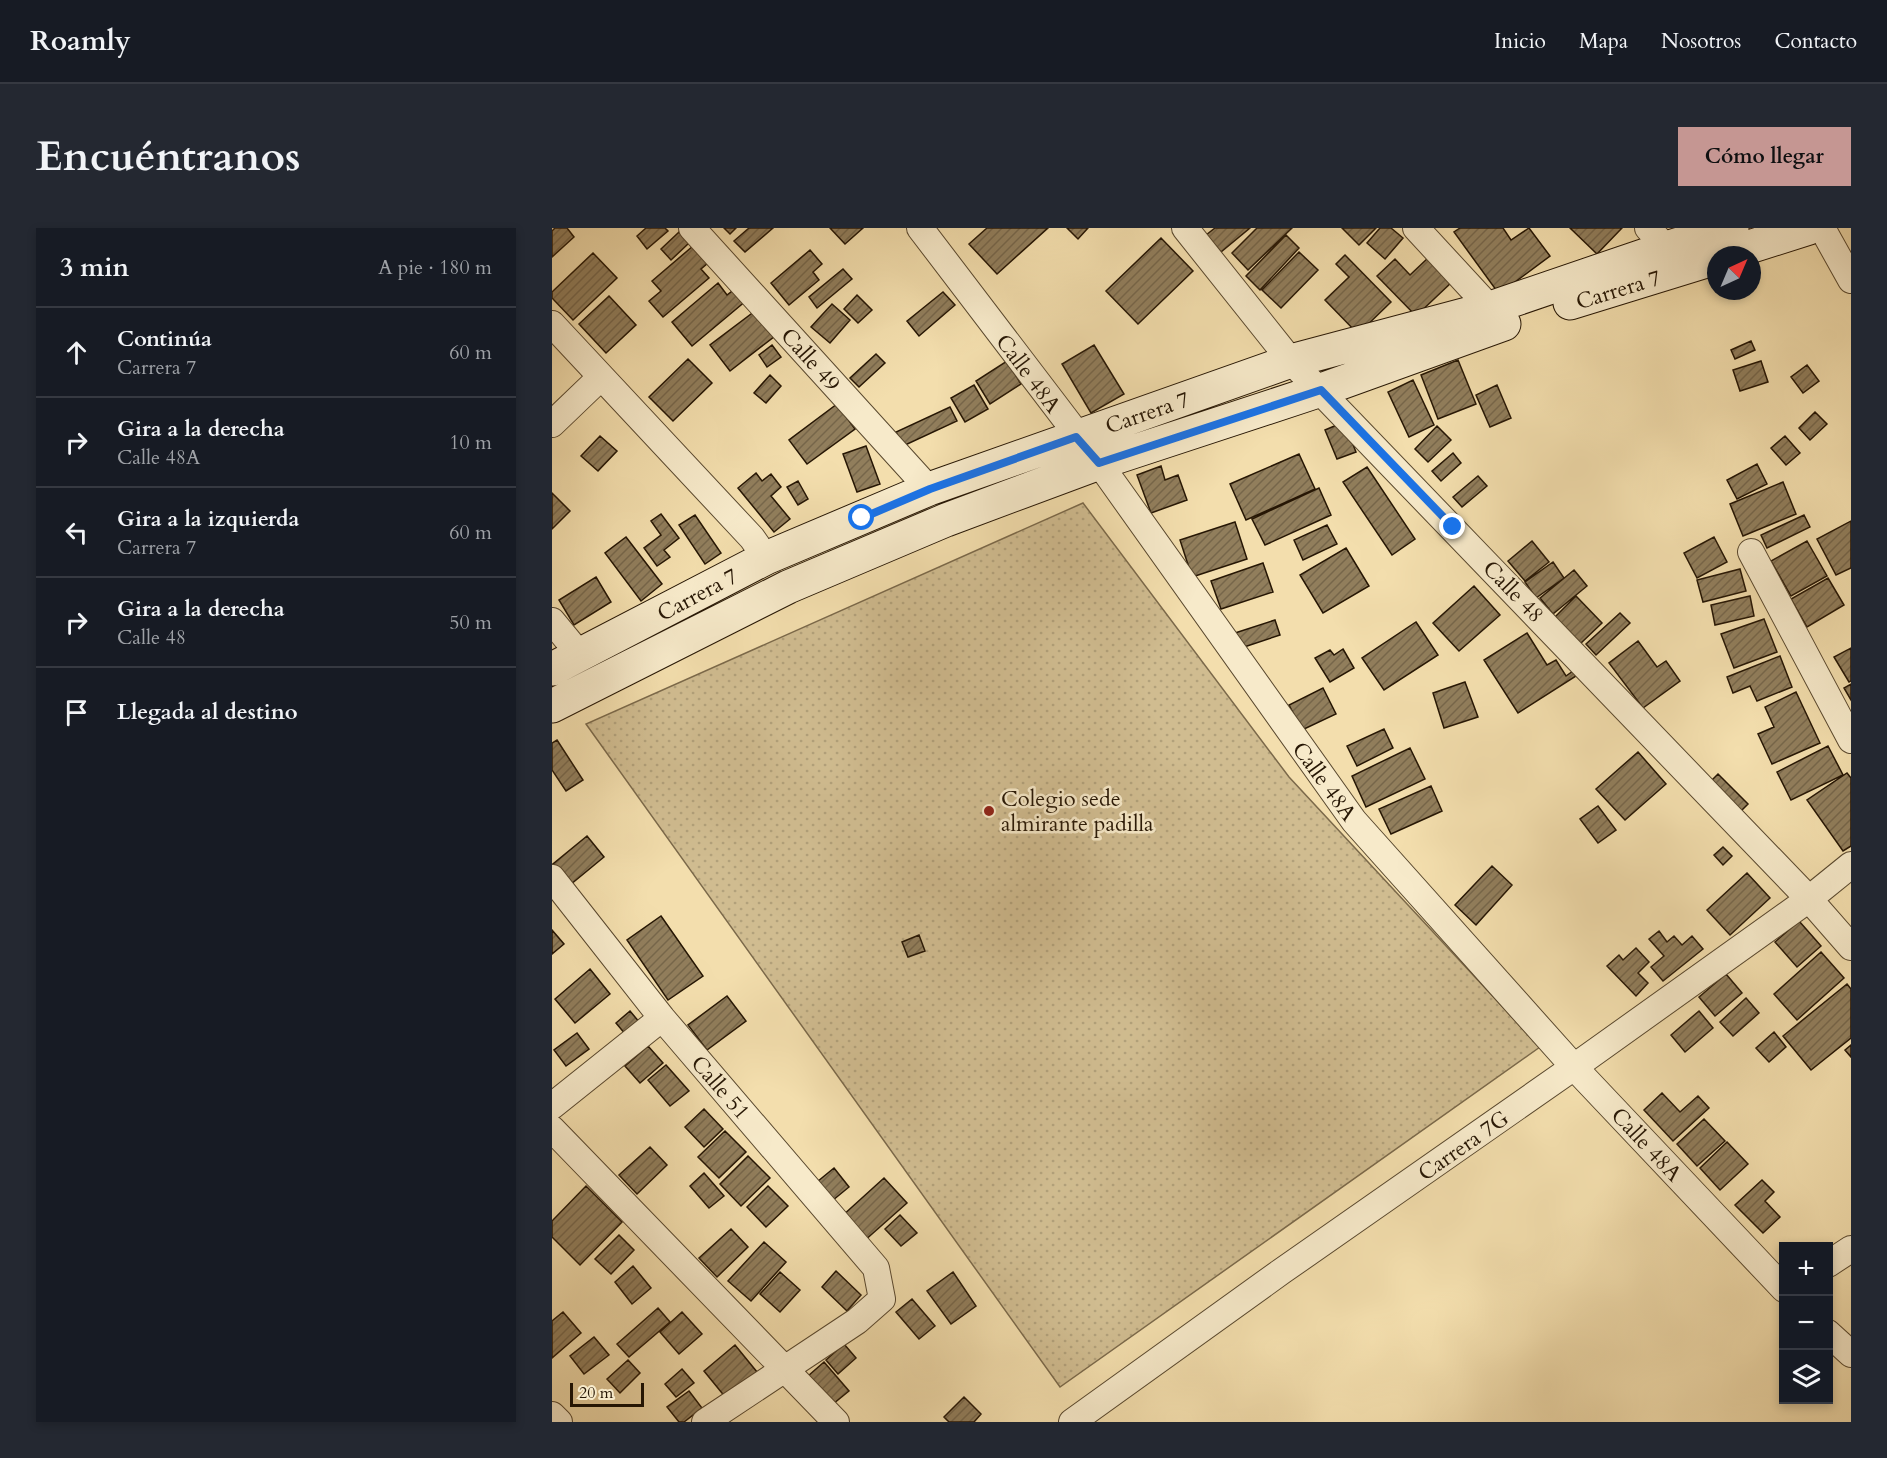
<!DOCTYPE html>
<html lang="es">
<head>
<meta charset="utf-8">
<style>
	:root { --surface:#171b24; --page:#242831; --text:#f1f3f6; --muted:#9ea1a6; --line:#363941; --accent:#c59692 }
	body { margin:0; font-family:Cardo,serif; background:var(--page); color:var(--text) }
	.controls { position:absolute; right:18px; bottom:18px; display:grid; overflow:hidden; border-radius:0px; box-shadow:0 3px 9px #0003 }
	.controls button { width:54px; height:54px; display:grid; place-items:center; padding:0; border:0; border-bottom:2px solid var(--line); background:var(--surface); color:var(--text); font:30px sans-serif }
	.compass { position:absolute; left:1155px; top:18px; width:54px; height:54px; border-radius:50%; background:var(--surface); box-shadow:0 3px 9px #0003; rotate:44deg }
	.scale { position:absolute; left:18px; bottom:15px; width:74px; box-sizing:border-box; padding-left:6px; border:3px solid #261604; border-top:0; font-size:16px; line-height:21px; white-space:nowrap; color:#261604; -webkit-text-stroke:4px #f7eaca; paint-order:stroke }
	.stop { position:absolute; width:18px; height:18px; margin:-14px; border:4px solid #1a73e8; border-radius:50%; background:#fff }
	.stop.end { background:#1a73e8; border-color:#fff; box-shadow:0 2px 6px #0008 }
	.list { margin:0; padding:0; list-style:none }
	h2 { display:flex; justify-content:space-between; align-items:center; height:78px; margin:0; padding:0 24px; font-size:26px }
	h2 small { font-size:20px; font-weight:400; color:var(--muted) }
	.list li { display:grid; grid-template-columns:39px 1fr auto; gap:18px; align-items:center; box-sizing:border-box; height:90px; padding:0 24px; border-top:2px solid var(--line) }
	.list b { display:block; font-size:22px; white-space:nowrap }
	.list p { margin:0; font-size:20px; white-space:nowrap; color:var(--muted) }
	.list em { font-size:20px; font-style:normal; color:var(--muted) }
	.icon { flex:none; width:33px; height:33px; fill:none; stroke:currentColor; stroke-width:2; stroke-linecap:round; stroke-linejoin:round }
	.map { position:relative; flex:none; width:1299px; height:1194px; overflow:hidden; border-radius:0px }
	header { display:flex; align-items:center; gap:36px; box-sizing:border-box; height:84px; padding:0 30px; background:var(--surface); border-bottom:2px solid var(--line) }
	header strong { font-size:28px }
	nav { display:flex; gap:33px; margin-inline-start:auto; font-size:21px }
	.intro { display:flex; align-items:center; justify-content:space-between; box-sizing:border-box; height:144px; padding:0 36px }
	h1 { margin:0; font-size:42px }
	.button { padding:15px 27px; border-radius:0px; background:var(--accent); color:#111; font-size:21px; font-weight:700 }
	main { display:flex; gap:36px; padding:0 36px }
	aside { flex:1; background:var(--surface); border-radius:0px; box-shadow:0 3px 9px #0003 }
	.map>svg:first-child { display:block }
</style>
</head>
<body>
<header>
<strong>Roamly</strong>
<nav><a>Inicio</a><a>Mapa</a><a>Nosotros</a><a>Contacto</a></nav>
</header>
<div class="intro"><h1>Encuéntranos</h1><a class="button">Cómo llegar</a></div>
<main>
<aside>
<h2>3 min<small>A pie · 180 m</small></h2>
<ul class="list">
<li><svg class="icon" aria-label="ahead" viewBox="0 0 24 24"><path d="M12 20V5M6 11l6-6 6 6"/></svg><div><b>Continúa</b><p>Carrera 7</p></div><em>60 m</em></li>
<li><svg class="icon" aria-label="right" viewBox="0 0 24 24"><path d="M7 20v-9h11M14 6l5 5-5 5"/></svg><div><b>Gira a la derecha</b><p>Calle 48A</p></div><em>10 m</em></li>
<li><svg class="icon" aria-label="left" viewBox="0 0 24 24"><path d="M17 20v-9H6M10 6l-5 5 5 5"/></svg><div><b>Gira a la izquierda</b><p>Carrera 7</p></div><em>60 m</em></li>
<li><svg class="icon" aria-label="right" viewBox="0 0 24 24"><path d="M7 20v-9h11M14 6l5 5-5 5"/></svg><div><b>Gira a la derecha</b><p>Calle 48</p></div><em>50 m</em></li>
<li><svg class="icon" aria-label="arrive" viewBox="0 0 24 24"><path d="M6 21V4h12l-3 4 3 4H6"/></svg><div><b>Llegada al destino</b></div></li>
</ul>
</aside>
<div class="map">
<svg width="1299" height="1194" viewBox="0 0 1299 1194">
	<defs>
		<pattern id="park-dots" width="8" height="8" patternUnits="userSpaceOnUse" patternTransform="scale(1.5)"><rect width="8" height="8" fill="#d0bc90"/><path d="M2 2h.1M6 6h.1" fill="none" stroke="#b2a17b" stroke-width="1.8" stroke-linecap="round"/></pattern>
		<pattern id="building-hatch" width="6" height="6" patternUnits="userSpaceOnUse" patternTransform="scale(1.5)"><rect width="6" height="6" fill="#917e5c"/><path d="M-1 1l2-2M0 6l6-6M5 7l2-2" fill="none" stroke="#76664a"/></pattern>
	</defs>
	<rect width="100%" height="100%" fill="#f3dead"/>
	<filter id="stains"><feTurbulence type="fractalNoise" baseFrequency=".00333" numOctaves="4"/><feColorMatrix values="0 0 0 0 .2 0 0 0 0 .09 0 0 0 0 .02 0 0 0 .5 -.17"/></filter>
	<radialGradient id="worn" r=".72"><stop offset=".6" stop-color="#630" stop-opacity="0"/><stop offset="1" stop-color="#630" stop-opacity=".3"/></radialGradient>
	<path fill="url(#park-dots)" stroke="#7b694a" stroke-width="1.5" d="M531,275L737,549L988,819L508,1159L34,496Z"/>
	<path fill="url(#building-hatch)" stroke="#261604" stroke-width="1.5" d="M3,0H15L22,9L0,29V3Z
		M94,0H113L116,3L95,21L85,8Z
		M172,0H184L178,6Z
		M197,0H221L193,24L182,13Z
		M278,0H311L293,16Z
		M435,0H496L445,46L417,16Z
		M515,0H536L526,11Z
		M663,0H698L669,24L654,7Z
		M705,0H740L696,42L680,25Z
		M790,0H824L807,17Z
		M828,0H839L851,10L833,31L815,15Z
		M908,0H951L959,12L977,0L998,28L947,66L902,4Z
		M1018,0H1070L1045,26Z
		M127,4L137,15L119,32L109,21Z
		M734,7L747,20L708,62L694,48Z
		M609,10L641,43L586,96L554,63Z
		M141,18L156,35L149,41L157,50L111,89L97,73L109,63L100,53Z
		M258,22L270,36L261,44L267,52L237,77L219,55Z
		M747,24L766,42L729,80L710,62Z
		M41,25L65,50L21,92L0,70V64Z
		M793,27L839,74L806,106L773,72L797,49L784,36Z
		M877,29L901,53L864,88L825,48L843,31L858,47Z
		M291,41L300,51L265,80L257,69Z
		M166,55L175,67L184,60L195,72L140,118L120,94Z
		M391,64L403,77L367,108L355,93Z
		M305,67L320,82L306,95L292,81Z
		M57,68L84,97L54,125L27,96Z
		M280,76L298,92L278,115L259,99Z
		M203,83L223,108L178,143L158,117Z
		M1199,113L1203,122L1183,131L1179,122Z
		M220,117L229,129L215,139L207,127Z
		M542,117L572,166L539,185L510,136Z
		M324,126L333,135L307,159L298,150Z
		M136,131L160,155L121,193L97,169Z
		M906,132L924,176L886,191L869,147Z
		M455,133L469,156L438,176L424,153Z
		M1209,133L1216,154L1188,163L1181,142Z
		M1255,137L1267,153L1251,165L1239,149Z
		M218,147L229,158L214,175L202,165Z
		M861,152L882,197L857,209L836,164Z
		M422,157L436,181L413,194L399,170Z
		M945,157L959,190L938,199L924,167Z
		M285,176L303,201L255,236L237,212Z
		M398,179L405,193L351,218L344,204Z
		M1263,184L1275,196L1258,212L1247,200Z
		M792,194L804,224L785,231L773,202Z
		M885,198L899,212L876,234L863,221Z
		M48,208L65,223L46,243L29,228Z
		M1233,208L1248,225L1234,237L1219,220Z
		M314,218L328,256L305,264L291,226Z
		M901,225L909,235L889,253L880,243Z
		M747,226L763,261L694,292L678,256Z
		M1205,236L1215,256L1185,271L1175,252Z
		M609,238L613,252L626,247L635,272L599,285L585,247Z
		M815,239L863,311L840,327L791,254Z
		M204,245L210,253L219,246L229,259L219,268L238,291L222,304L186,260Z
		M926,248L935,258L910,279L901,269Z
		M246,253L256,271L246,277L235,259Z
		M1231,254L1244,286L1191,308L1178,276Z
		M767,260L779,287L713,317L700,291Z
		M0,265L18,283L0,301Z
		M109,286L127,310L112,322L118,329L105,338L92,320L109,307L99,293Z
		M143,287L169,325L153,336L127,297Z
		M1252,287L1258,299L1215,320L1209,307Z
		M1299,293V340L1284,347L1265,311Z
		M683,294L695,331L640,349L628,312Z
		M775,297L785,316L751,332L742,312Z
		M74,309L110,356L89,373L53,325Z
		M1162,309L1175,334L1145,350L1132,325Z
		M980,313L997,334L973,353L956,333Z
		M1255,313L1275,348L1239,368L1219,333Z
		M794,320L817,358L771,385L748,347Z
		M1001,334L1012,350L984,370L973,354Z
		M711,335L721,364L669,381L659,353Z
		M1188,341L1194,363L1151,374L1145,352Z
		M1022,342L1035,358L1001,386L988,370Z
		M44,349L59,374L22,397L7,372Z
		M1276,350L1292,377L1255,399L1239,371Z
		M922,358L948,387L907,423L881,395Z
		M1024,368L1050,395L1028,416L1002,390Z
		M1198,368L1202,388L1163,397L1159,377Z
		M1068,385L1078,395L1044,427L1034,416Z
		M1212,391L1225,424L1182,440L1169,406Z
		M723,392L728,407L689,420L683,405Z
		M864,394L886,427L832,462L810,430Z
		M975,405L995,437L1004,432L1014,448L1021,443L1024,448L966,485L932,432Z
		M1086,413L1105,439L1114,433L1128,453L1091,480L1057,435Z
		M1299,420V453L1297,454L1282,429Z
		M791,421L802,440L778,454L763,430L778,422L782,427Z
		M1228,428L1240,459L1205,473L1198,458L1181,465L1175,449Z
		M913,454L926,489L892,500L881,465Z
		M1299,456V472L1292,460Z
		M771,460L784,486L750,502L737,477Z
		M1244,464L1268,515L1220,536L1206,506L1222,499L1213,479Z
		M832,501L841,520L805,538L795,518Z
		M5,512L31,552L14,563L0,542V515Z
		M1276,518L1291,547L1239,572L1225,544Z
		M858,520L873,551L814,579L800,548Z
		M1086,524L1114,556L1073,592L1044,561Z
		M1295,545L1299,550V618L1291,623L1255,572Z
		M1166,546L1196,576L1188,584L1158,554Z
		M879,558L890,583L839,606L827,581Z
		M1046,578L1064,602L1046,615L1028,591Z
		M35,608L52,629L18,657L1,636Z
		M1171,619L1180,628L1171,637L1162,627Z
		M940,638L960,657L924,697L903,677Z
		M1195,645L1218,670L1178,707L1155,682Z
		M109,688L151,748L116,772L75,712Z
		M1247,693L1269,718L1245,739L1223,714Z
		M0,702L12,716L0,726Z
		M1107,703L1115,714L1122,708L1130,717L1140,708L1151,721L1111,753L1099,739L1112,728L1097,711Z
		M367,707L373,723L356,729L350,714Z
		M1084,720L1097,734L1086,745L1096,755L1084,768L1055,738L1067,727L1071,732Z
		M1269,724L1292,750L1245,792L1222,766Z
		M38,741L58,766L23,795L3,771Z
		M1174,746L1190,765L1163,788L1147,769Z
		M1295,756L1299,761V810L1259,842L1231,808Z
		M175,768L194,793L155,822L136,797Z
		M1194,770L1207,785L1181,808L1168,794Z
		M78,783L88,795L74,807L64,795Z
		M1147,783L1161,800L1133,824L1119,807Z
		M1222,804L1234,819L1217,834L1204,820Z
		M25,805L37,821L14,838L2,822Z
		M1299,817V829L1293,822Z
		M96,818L111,835L88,855L73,838Z
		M114,837L137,863L118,878L96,852Z
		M1110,865L1128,884L1146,868L1157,880L1121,913L1092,882Z
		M152,881L171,901L152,919L133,899Z
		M1152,891L1173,913L1145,938L1125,916Z
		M173,903L194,924L167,950L146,929Z
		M1175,914L1196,936L1168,962L1148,940Z
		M98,919L115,937L85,966L67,947Z
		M196,928L218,950L189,978L168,956Z
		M282,940L297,959L275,977L260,958Z
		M152,945L172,968L157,980L138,958Z
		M332,950L355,975L311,1014L289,989Z
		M1210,952L1222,964L1213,973L1228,989L1211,1005L1183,977Z
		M34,958L70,994L28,1037L0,1009V993Z
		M216,958L236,978L214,999L195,979Z
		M348,987L365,1005L349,1018L333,1001Z
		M179,1001L196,1019L165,1049L147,1030Z
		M67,1007L82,1022L59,1046L43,1031Z
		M212,1014L234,1034L199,1073L176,1053Z
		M81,1038L99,1060L80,1076L63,1054Z
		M284,1043L309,1067L295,1083L270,1059Z
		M228,1044L248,1062L228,1084L208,1066Z
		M401,1044L424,1078L399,1096L375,1063Z
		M360,1071L383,1098L367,1111L344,1084Z
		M106,1080L118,1094L77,1129L65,1116Z
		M11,1084L29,1105L0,1130V1093Z
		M130,1084L150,1106L127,1126L108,1104Z
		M42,1109L57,1127L32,1146L18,1128Z
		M292,1116L304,1130L286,1146L274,1132Z
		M183,1117L205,1144L174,1170L152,1143Z
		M76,1132L88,1145L68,1165L55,1151Z
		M272,1134L297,1163L281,1176L256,1148Z
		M130,1141L142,1155L124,1169L113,1156Z
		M137,1163L150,1180L132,1194H127L115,1179Z
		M412,1169L429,1186L422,1194H397L392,1189Z"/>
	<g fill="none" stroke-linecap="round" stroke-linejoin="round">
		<g stroke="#59482e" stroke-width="28">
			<path id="street" d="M140,0L377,261
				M368,0L547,235L802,593L1022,839L1232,1061
				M633,0L739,133L1257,671L1299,719
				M864,0L949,92
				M1096,0L1114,20L1122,36
				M1270,0L1299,52
				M0,96L200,310L214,330
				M0,196L49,149
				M1199,324L1299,512
				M0,393L28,427
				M0,650L110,790L324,1040L330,1071L305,1093L153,1194
				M0,878L110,790
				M0,901L284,1194
				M1276,1036L1299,1021
				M1276,1105L1299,1126
				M0,1187L7,1194
				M520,1194L730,1043L1022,839L1257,671L1299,637"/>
		</g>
		<g stroke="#261604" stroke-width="35">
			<path id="secondary" d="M1172,27L1257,0
				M1018,75L1164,30
				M0,441L214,330L377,261L739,133L938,80L1114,20L1180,0
				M0,478L236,359L394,292L547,235L769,162L952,96"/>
		</g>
		<use href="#street" stroke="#f7eaca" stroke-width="26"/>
		<use href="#secondary" stroke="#f7eaca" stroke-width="33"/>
	</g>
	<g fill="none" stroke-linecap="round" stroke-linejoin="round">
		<path stroke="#1a73e8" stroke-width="8" d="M310,290L378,261L524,209L547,235L769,162L901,299"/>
	</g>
	<circle fill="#8f2418" stroke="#f7eaca" stroke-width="2" cx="437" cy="583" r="6"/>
	<g text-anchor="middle" stroke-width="5" stroke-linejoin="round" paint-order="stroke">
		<g font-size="22" fill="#261604" stroke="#f7eaca">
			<text transform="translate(1066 61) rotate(-17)" y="8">Carrera 7</text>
			<text transform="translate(259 131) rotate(48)" y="8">Calle 49</text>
			<text transform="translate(477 145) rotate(53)" y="8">Calle 48A</text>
			<text transform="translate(595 184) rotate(-19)" y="8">Carrera 7</text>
			<text transform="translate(962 363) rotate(46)" y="8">Calle 48</text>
			<text transform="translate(145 366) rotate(-28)" y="8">Carrera 7</text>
			<text transform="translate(773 553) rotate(54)" y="8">Calle 48A</text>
			<text transform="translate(169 859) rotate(49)" y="8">Calle 51</text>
			<text transform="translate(1095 916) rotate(47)" y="8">Calle 48A</text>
			<text transform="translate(911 917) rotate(-35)" y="8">Carrera 7G</text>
		</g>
		<g font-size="22" fill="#261604" stroke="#f7eaca" text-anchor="start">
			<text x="449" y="578">Colegio sede<tspan x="449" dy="25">almirante padilla</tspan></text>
		</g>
	</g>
	<rect width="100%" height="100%" filter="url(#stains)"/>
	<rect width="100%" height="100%" fill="url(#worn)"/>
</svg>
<div class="controls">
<button>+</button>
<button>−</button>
<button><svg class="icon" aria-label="layers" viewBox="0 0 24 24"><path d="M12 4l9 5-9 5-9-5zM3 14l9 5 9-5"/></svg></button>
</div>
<svg class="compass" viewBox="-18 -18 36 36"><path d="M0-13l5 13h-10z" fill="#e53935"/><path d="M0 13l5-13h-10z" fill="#9ea1a6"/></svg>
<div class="scale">20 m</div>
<div class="stop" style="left:310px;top:290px"></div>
<div class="stop end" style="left:901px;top:299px"></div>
</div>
</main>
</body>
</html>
